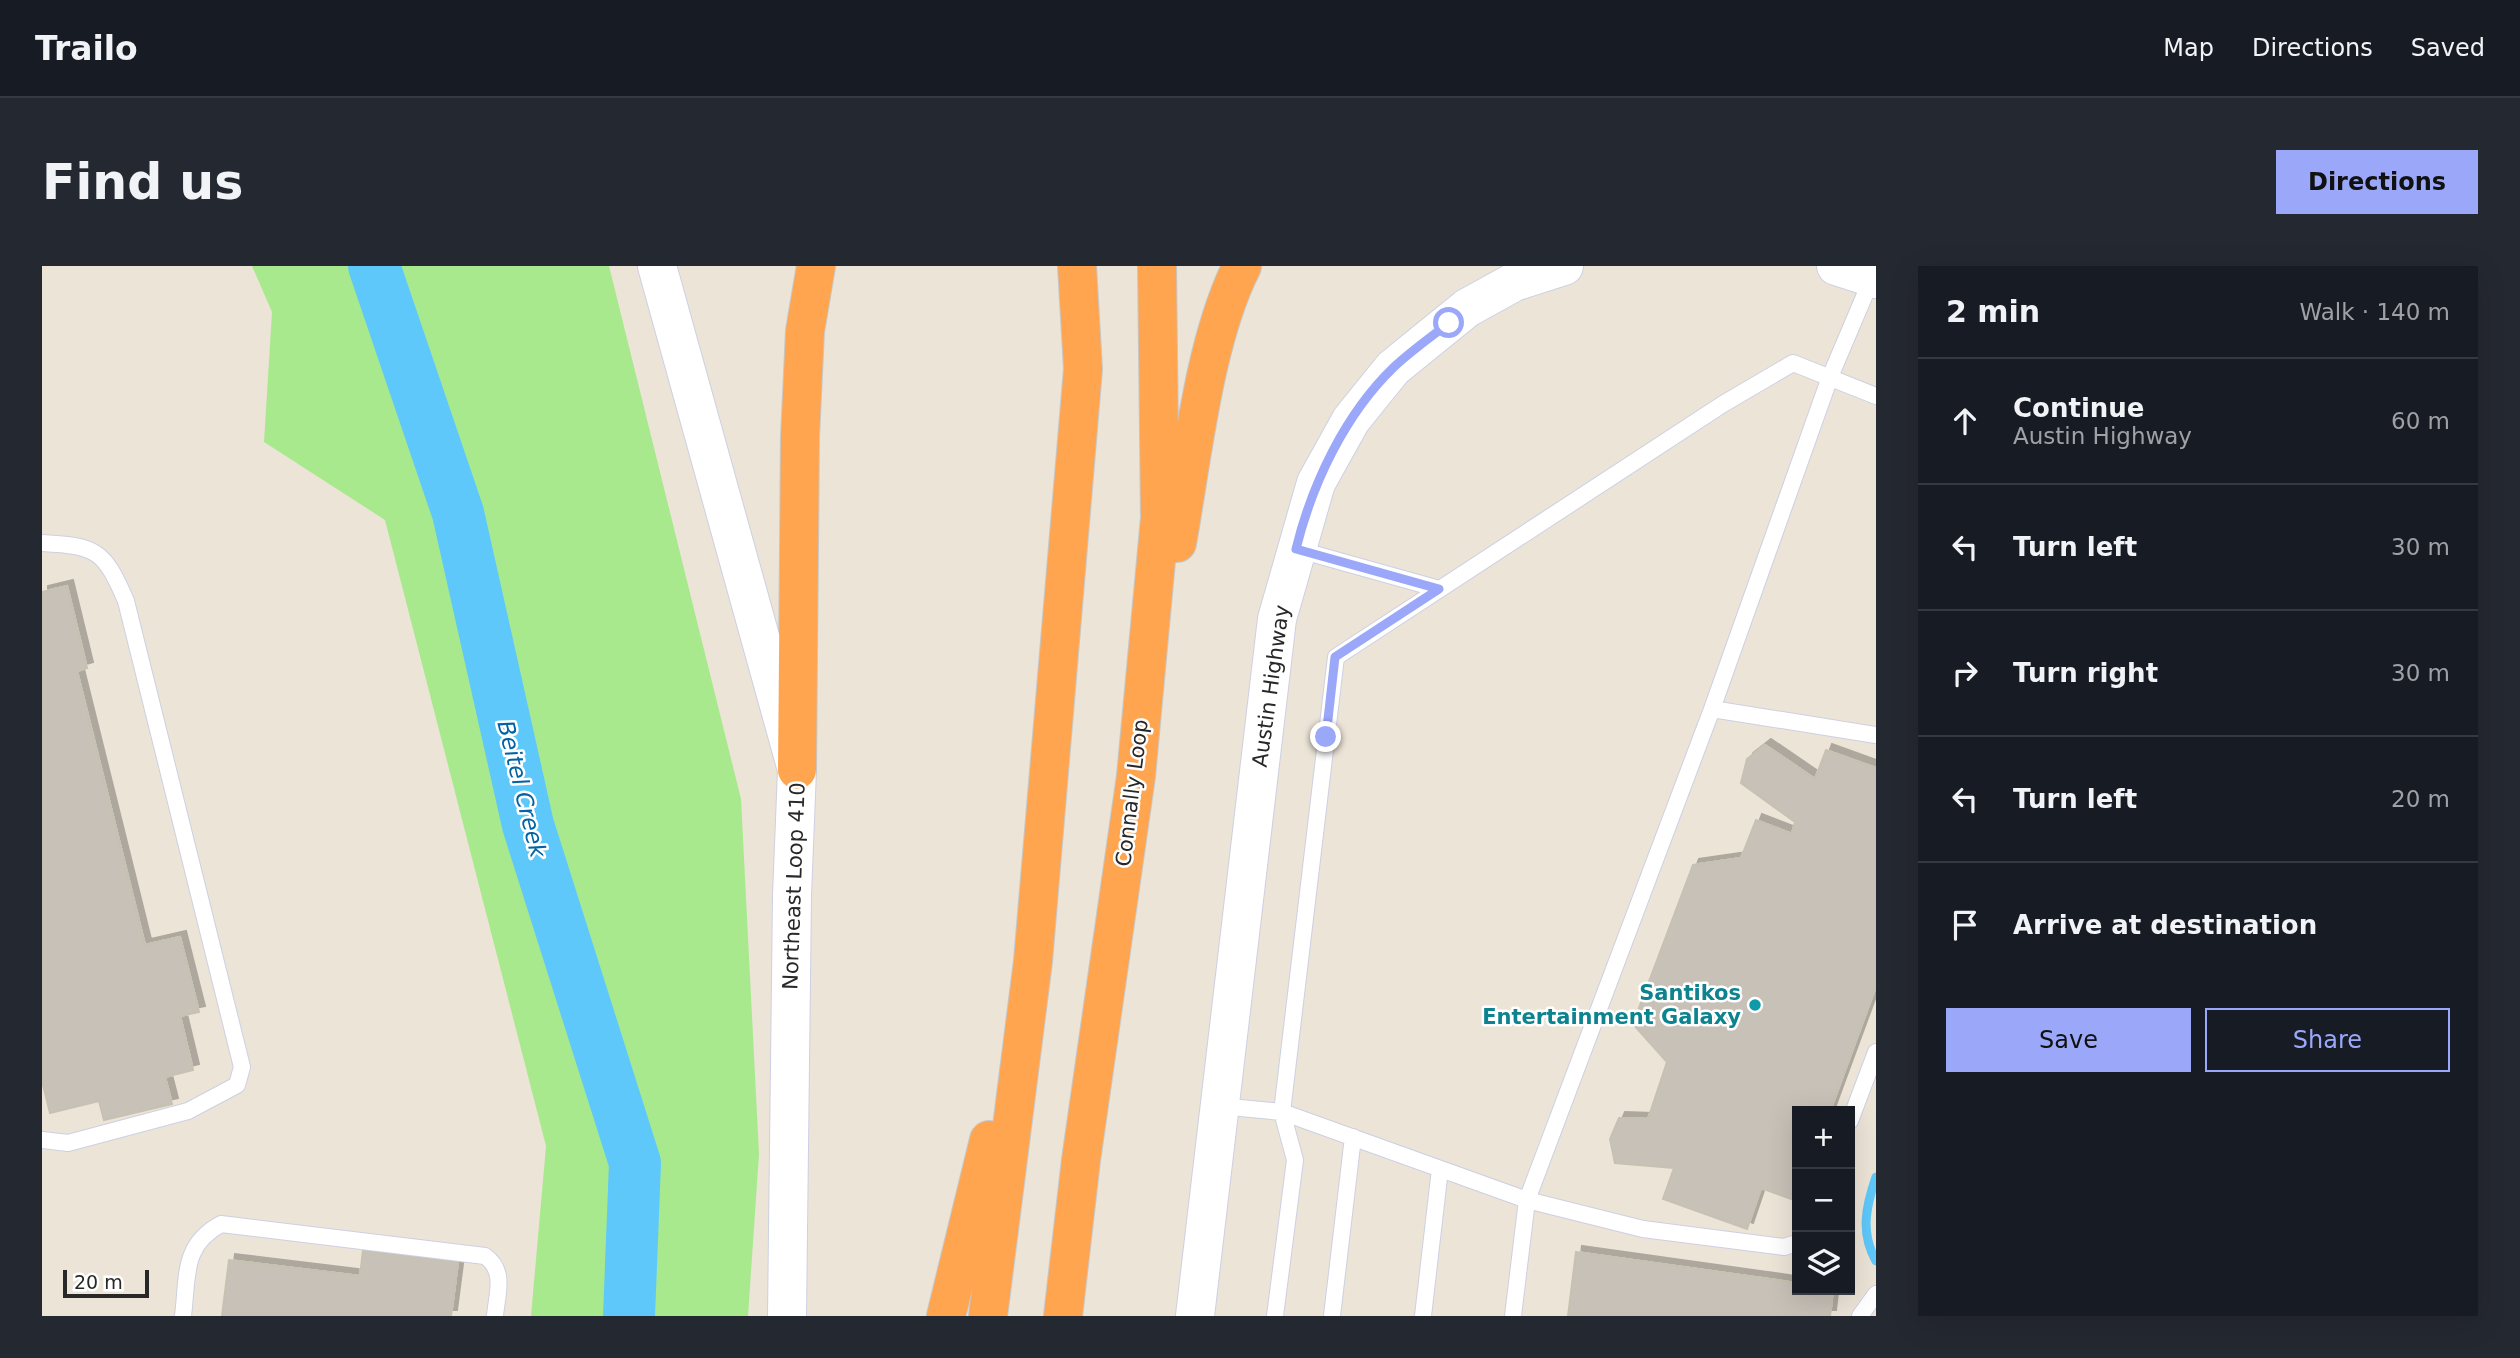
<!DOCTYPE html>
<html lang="en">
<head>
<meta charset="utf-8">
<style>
	:root { --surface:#171b24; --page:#242831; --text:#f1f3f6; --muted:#9ea1a6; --line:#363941; --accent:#9ba8fa }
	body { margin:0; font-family:"DejaVu Sans",sans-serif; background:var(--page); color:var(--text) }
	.controls { position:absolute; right:21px; bottom:21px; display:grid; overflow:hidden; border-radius:0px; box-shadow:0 7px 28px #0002 }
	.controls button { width:63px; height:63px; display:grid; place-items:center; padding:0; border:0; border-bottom:2px solid var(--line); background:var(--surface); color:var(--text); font:35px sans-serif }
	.scale { position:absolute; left:21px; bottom:18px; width:86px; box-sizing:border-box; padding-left:7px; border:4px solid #282828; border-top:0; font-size:19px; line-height:24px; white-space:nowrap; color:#282828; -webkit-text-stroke:5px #fff; paint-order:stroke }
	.stop { position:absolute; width:21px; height:21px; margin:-16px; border:5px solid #9ba8fa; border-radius:50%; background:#fff }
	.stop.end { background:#9ba8fa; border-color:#fff; box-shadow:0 2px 7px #0008 }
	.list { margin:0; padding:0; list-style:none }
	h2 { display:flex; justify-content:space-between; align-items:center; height:91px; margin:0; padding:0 28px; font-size:30px }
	h2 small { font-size:23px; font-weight:400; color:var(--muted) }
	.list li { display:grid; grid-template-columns:46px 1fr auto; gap:21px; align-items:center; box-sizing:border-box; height:126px; padding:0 28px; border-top:2px solid var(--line) }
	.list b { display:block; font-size:26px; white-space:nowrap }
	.list p { margin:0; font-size:23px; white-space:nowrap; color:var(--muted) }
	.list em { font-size:23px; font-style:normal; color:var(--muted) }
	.actions { display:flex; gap:14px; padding:21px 28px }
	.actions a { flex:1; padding:16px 0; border:2px solid var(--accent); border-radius:0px; text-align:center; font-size:24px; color:var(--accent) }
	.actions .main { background:var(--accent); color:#111 }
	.icon { flex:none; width:38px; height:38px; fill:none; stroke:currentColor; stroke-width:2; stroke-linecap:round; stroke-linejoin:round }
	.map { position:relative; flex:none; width:1834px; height:1050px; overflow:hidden; border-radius:0px }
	header { display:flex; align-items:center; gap:42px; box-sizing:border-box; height:98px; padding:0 35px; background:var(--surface); border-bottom:2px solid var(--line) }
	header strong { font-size:33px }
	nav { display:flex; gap:38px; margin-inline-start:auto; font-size:24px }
	.intro { display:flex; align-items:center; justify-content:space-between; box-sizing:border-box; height:168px; padding:0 42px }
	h1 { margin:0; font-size:49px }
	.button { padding:18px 32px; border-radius:0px; background:var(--accent); color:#111; font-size:24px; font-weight:700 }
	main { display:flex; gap:42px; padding:0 42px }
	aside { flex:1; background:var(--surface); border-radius:0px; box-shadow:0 7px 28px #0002 }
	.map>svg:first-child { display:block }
</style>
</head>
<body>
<header>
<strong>Trailo</strong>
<nav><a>Map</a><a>Directions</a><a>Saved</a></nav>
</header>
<div class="intro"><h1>Find us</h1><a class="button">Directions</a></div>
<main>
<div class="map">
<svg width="1834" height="1050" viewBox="0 0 1834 1050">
	<defs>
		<filter id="shadow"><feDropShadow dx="6" dy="-6" stdDeviation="0" flood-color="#0004"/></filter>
	</defs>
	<rect width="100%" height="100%" fill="#ece4d7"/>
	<path fill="#a8e98e" d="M210,0H567L699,533L717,888L706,1050H489L504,880L343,254L222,176L230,46Z"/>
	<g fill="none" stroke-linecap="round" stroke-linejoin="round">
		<path stroke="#5fc8fa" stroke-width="9" d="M1834,911C1824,940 1818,967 1834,995"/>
		<path stroke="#5fc8fa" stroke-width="52" d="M332,0L416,247L486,559L593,897L587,1050"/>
	</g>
	<path fill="#c7c1b8" stroke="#c7c1b1" stroke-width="2" filter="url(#shadow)" d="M25,320L45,402L35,405L103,679L138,671L157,746L138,750L151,804L123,811L130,838L62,854L57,835L8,847L0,815V326Z
		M1723,479L1773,513L1784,484L1834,502V720L1788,845H1755V935L1719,922L1705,963L1621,933L1632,902L1573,897L1568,873L1577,852L1606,853L1625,796L1591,758L1651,599L1699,592L1714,554L1750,568L1753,556L1699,517L1705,493Z
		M321,984L416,996L409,1050H180L187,994L318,1010Z
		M1534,986L1755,1017V1024H1791L1788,1050H1526Z"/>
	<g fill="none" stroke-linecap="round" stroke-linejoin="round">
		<g stroke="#cdd0e3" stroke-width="18">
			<path id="lane" d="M0,277C55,280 62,284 84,335L200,801L195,819L146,845L26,877L0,874
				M1254,283L1397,323
				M1670,443L1834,469
				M1177,840L1240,846L1485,934L1601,963L1742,981L1755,977
				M1808,855L1834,786
				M141,1050C146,1010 140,979 179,958L443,990C464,1005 455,1027 453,1050
				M1233,1050L1253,894L1240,846L1294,391L1681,138L1751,97L1834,130
				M1290,1050L1311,871
				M1381,1050L1398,903
				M1471,1050L1485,934L1670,443L1788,111L1830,12
				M1818,1050L1834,1028"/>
		</g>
		<g stroke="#cdd0e3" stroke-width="40">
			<path id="secondary" d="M615,0L755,504L750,629L745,1050
				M1794,0L1834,13
				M1153,1050L1235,353L1274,217L1309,154L1351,102L1425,42L1472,16L1522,0"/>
		</g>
		<g stroke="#c7c7c7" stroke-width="40">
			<path id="highway" d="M1135,277C1150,194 1162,74 1200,0
				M755,504L758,171L763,65L774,0
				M904,1050L947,874
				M946,1050L991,695L1041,103L1035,0
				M1021,1050L1039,894L1094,510L1118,252L1115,0"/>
		</g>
		<use href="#lane" stroke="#fff" stroke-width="16"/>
		<use href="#secondary" stroke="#fff" stroke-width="38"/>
		<use href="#highway" stroke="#ffa550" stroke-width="38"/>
	</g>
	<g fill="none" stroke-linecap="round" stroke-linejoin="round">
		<path stroke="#9ba8fa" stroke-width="9" d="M1284,471L1293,391L1397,323L1254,283C1270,218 1303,148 1352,101C1369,85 1389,71 1407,57"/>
	</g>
	<circle fill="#0f9aa8" stroke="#fff" stroke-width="2.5" cx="1713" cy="739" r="7"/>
	<g text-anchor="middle" stroke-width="5" stroke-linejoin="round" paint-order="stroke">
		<g font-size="21" fill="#282828" stroke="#fff">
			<text transform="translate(1229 420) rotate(-82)" y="7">Austin Highway</text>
			<text transform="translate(1090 527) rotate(-83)" y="7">Connally Loop</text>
			<text transform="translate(752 620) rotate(-88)" y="7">Northeast Loop 410</text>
		</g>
		<g font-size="21" font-weight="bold" fill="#0d838f" stroke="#fff" text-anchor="end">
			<text x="1699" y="734">Santikos<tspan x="1699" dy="24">Entertainment Galaxy</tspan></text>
		</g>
		<g font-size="23" font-style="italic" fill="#0163a3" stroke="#fff">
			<text transform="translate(480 523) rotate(76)" y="8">Beitel Creek</text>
		</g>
	</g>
</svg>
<div class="controls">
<button>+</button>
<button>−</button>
<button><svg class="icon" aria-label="layers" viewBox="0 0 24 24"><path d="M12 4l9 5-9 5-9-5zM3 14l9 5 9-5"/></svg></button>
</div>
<div class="scale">20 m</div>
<div class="stop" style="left:1407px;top:57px"></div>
<div class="stop end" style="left:1284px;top:471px"></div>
</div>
<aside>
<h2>2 min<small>Walk · 140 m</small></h2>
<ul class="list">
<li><svg class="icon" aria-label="ahead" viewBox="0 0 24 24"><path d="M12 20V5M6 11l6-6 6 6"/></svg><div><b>Continue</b><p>Austin Highway</p></div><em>60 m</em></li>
<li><svg class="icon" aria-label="left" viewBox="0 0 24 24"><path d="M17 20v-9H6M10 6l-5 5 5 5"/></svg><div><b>Turn left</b></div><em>30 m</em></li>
<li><svg class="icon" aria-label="right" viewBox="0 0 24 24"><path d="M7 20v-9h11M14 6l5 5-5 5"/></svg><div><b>Turn right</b></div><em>30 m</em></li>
<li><svg class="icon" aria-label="left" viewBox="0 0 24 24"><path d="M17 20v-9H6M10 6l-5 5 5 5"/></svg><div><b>Turn left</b></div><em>20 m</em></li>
<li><svg class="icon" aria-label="arrive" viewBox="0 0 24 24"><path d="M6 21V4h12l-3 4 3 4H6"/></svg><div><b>Arrive at destination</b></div></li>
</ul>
<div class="actions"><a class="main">Save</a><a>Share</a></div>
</aside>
</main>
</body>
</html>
